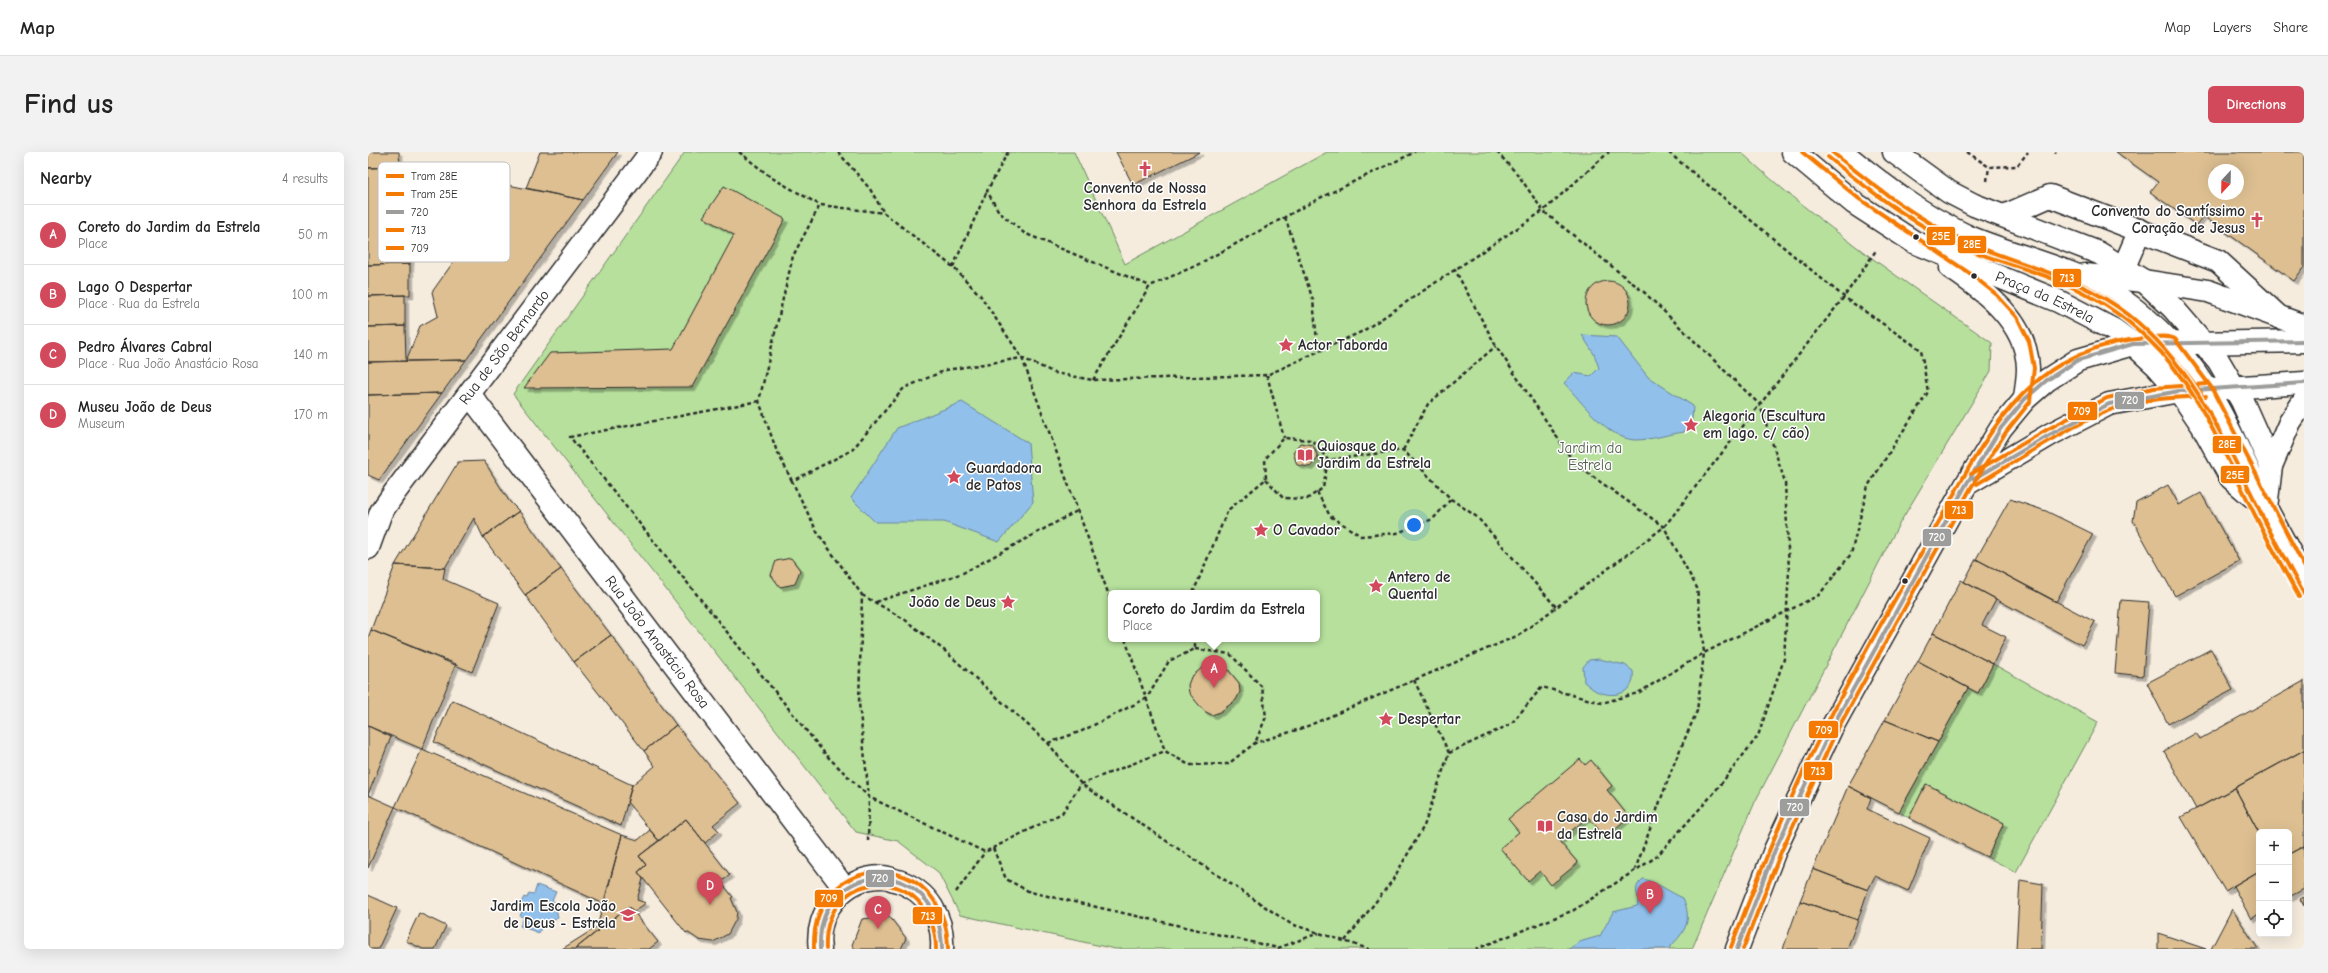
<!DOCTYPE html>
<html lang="en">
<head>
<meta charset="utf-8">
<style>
	:root { --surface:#fff; --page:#f2f2f2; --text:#222; --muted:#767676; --line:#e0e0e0; --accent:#d1495b }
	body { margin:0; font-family:"Comic Neue",sans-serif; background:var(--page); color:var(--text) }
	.controls { position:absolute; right:12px; bottom:12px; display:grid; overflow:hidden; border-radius:6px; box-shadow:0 4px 16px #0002 }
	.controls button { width:36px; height:36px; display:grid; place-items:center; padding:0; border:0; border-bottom:1px solid var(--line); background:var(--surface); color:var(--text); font:20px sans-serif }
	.compass { position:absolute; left:1840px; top:12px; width:36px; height:36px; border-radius:50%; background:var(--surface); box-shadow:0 4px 16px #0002; rotate:202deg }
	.you { position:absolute; left:1046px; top:373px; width:14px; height:14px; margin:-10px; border:3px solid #fff; border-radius:50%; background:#1a73e8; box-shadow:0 0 0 6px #1a73e833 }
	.badge { display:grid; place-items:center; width:26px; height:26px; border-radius:50%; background:var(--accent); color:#fff; font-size:13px; font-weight:700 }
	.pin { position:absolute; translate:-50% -33px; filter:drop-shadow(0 1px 2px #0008) }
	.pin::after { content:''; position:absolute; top:21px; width:14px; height:12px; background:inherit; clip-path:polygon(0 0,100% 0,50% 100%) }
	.popup { position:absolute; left:740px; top:438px; width:212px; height:52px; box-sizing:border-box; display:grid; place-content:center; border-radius:6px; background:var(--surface); filter:drop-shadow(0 1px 3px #0005); font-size:13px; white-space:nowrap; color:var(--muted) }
	.popup b { font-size:15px; color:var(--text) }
	.popup::after { content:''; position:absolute; left:50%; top:100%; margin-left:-8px; border:8px solid transparent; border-top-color:var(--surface) }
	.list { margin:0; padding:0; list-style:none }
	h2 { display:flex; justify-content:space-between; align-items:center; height:52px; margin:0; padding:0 16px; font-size:17px }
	h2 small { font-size:13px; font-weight:400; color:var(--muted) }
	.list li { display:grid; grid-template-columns:26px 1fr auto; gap:12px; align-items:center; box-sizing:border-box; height:60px; padding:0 16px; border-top:1px solid var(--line) }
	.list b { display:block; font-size:15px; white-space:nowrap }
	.list p { margin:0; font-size:13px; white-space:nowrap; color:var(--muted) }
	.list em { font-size:13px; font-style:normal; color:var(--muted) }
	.icon { flex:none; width:22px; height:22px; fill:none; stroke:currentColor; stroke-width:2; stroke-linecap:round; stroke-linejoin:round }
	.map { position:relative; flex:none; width:1936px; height:797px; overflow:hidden; border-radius:6px }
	header { display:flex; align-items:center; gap:24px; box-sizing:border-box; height:56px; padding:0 20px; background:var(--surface); border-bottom:1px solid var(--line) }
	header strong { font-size:19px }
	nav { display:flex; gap:22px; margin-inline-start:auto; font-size:14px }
	.intro { display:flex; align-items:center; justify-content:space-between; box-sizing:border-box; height:96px; padding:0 24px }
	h1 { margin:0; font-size:28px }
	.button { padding:10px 18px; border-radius:6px; background:var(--accent); color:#fff; font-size:14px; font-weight:700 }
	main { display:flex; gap:24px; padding:0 24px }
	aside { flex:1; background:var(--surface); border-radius:6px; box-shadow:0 4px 16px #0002 }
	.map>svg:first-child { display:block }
</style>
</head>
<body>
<header>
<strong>Map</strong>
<nav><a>Map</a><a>Layers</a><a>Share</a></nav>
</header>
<div class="intro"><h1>Find us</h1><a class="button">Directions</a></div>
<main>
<aside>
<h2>Nearby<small>4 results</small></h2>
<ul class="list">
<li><span class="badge">A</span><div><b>Coreto do Jardim da Estrela</b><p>Place</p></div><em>50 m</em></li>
<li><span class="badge">B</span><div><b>Lago O Despertar</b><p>Place · Rua da Estrela</p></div><em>100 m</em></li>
<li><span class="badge">C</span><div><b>Pedro Álvares Cabral</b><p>Place · Rua João Anastácio Rosa</p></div><em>140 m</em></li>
<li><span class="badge">D</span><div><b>Museu João de Deus</b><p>Museum</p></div><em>170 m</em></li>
</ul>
</aside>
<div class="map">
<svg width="1936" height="797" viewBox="0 0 1936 797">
	<defs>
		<filter id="shadow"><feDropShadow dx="3.5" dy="3.5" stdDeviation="0" flood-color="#0004"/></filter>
	</defs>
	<rect width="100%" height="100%" fill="#f5ecde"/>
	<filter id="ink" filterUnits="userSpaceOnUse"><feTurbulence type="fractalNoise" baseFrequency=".025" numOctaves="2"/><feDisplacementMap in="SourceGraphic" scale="8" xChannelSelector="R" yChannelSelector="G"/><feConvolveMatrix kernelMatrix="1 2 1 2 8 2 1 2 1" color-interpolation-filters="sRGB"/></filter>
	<g filter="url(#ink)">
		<path fill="#b6e09c" stroke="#708664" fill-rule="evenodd" d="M317,0H706L757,112L959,0H1373C1450,72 1538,130 1624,191L1623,219L1530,374L1387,650L1324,797H747L592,763L570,720L530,689L488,680L145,242ZM743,441H949V487H743Z
			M1625,512L1730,570L1648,720L1619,705L1636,671L1558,632L1541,666L1531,660L1600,536L1610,541Z"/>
		<path fill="#91c0eb" stroke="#68849e" d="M1214,183L1249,185L1280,225L1325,254L1324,267L1316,280C1301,282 1283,288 1267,288C1240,287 1214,250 1196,231L1206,221L1223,224L1231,216L1226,202Z
			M594,250L660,291L665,350L631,390L576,370H507L483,346L529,276Z
			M1231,507L1257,513L1265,519C1268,542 1246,547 1228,539C1224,537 1220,533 1216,530L1215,515L1221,508Z
			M1275,727C1287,729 1303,741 1315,746C1325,770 1317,780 1300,797H1201L1211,790L1232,784L1245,760L1269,754C1273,742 1262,738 1275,727Z
			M169,733L188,740L184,749L190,751L188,757L190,765L183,770L180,775L174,773L171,781L152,774L156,765L152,764L154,759L151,754L156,745L159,746L161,741L166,742Z"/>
		<path fill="#ddbf91" stroke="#2b2b2b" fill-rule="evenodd" filter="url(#shadow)" d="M0,0H31L32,15L0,16Z
			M172,0H250L215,48L158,36Z
			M748,0H832L765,33Z
			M1748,0H1936V115L1926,129L1835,64L1828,73L1782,40L1790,30ZM1846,18H1870V42H1846Z
			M32,15L52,18L42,112L0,113V16Z
			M140,33L215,48L98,208L38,209L52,174L70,164L64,140Z
			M356,34L417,67L324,235L156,236L182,201L305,197L366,83L335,65Z
			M42,112V143L0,144V113Z
			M1218 151a22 22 0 1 1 44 0a22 22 0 1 1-44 0Z
			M37,143V174L0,175V144Z
			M37,174L38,209L0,210V175Z
			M98,208L74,241L0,243V210Z
			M74,241L11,328L0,323V243Z
			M932,291L945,293L950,306L942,315L929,313L925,300Z
			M116,309L141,349L151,359L115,385L106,366L77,416L27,413L90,310Z
			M1800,333L1811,353L1833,341L1871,409L1807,444L1765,369L1768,350Z
			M1642,347L1678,359L1725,382L1688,450L1608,407Z
			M151,359L193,417L157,443L115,385Z
			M423,406L432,418L427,432L412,435L403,423L408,409Z
			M1608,407L1727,470L1714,493L1596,430Z
			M27,413L77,416L75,427L131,451L104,520L3,478Z
			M193,417L243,483L206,510L157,443Z
			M1593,428L1628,447L1614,473L1638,485L1625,512L1565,481Z
			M1753,448L1781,450L1775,524L1747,521Z
			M3,478L88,512L54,597L0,574V486Z
			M1565,481L1625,512L1610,541L1550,509Z
			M243,483L308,573L276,599L206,510Z
			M1843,497L1865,538L1800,572L1779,531Z
			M848,509L856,513L871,531L872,540L868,548L852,560L844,563L836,559L821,541L820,533L823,525L840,511Z
			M1550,509L1600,536L1570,590L1517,568Z
			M1936,529V598L1828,657L1796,599L1828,581L1832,587Z
			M84,548L264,633L253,674L66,590Z
			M1517,568L1570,590L1531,660L1480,634Z
			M308,573L372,651L345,673L351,679L337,691L318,667L291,689L259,650L264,633L287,614L276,599Z
			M0,574L23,585L0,643Z
			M54,597L254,683L236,752L27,655Z
			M1936,598V694L1921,702V680L1891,681L1867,636Z
			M1212,607L1217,613L1223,608L1244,634L1239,638L1261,665L1237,685L1220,665L1191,689L1210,711L1183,733L1172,719L1160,729L1132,696L1151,680L1140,667Z
			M1558,632L1636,671L1619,705L1541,666Z
			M1480,634L1503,646L1499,657L1562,686L1540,739L1507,724L1500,738L1445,717Z
			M1867,636L1891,681V719L1857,739L1813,665Z
			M0,643L27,655L0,716Z
			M318,667L362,723L353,730L365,745L363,746L369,760L368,767L360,782L345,790L331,788L319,780L318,781L270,720L278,713L271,704Z
			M282,678L291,689L271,704L278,713L270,720L275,727L269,748L278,751L265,760L261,754L207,797H194L229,775L254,683L270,688Z
			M1936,694V737L1921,745V702Z
			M1445,717L1500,738L1490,768L1432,749Z
			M1891,719V762L1883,767L1865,734Z
			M1652,728L1675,732L1673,797H1648Z
			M0,743L29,756L10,797H0Z
			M1936,745V754L1932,747Z
			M1432,749L1490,768L1479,797H1415Z
			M261,754L290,790L281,797H207Z
			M1864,757L1890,797H1843Z
			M51,761L78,774L67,797H55L38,789Z
			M521,764L538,786L533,797H487L484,793L494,767Z
			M1790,781L1838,797H1790Z"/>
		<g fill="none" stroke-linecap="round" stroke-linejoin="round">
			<g stroke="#2b2b2b" stroke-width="25">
				<g id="minor">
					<path d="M1474,0C1516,34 1550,61 1599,84C1634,99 1670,108 1705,122C1742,136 1776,162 1803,191C1847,236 1871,300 1898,356"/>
					<path d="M1636,64L1682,44L1850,109L1911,165"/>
					<path d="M1756,115L1772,78"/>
					<path d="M1717,123L1776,129"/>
					<path id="s1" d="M102,243L477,737"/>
					<path id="s2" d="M0,396L13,360L27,340L283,0"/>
				</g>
			</g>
			<g stroke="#2b2b2b" stroke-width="25">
				<g id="major">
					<path id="s3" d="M1425,0L1486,51L1546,90L1690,149L1746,178L1765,192L1789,214L1811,239L1834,273L1863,326L1898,356L1936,427"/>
					<path d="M1526,0L1581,40L1606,53L1731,101L1776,129L1805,156L1850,208L1874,249L1903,314L1898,356"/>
					<path d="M1583,116C1617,139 1659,170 1660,216C1660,226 1658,237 1657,247"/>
					<path d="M1776,129L1840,139L1936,174"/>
					<path d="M1903,314L1922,270L1936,249"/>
					<path d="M1602,330L1683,282L1741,252L1811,239L1936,231"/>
					<path d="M452,797C446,760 477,724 515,725C520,725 525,728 530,729C560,739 576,766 574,797"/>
					<path d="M1369,797L1407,698L1463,577L1599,331L1633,276L1657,247L1679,228L1710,208L1765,192L1936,189"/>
				</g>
			</g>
			<path stroke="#2b2b2b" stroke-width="2.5" stroke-dasharray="4 3" stroke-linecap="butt" d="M371,0L404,26L452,53L516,61L585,115L612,143L654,206L743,449
				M470,0L502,37L516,61
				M640,0L619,39L631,60L656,81L782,134
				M1129,0L1151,24L1175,59L1241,0
				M1599,0L1621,15L1649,14L1660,0
				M1687,0L1688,1
				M1619,29L1621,15
				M917,65L945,148L950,199
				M585,115L619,39
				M1086,116L1128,194L1207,312L1296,375L1329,436L1336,501L1329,559L1305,614L1267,718
				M899,223L916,286
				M725,228L782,134L829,113L950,47L1047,0
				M391,249L202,285L458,603L501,645L617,700L694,661L713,632L797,599L821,613L860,612L887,591L935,576L1151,483L1296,375L1476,145L1509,97
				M1035,298L1060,252L1128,194
				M898,327L915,346L939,347L955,336L960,308
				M424,329L408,297L391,249L425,104L452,53
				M949,340L962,364L993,384L1029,381L1065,367L1083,347
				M825,441L860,358L898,327L897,307L916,286L944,288L960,308L1035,298L1083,347L1109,365L1188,455
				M494,443L536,467L577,499L680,591L713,632L923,772L1001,797
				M508,450L595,421L709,359
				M757,487L797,599
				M827,497L862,502L894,535L898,565L887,591
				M1046,528L1081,601
				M680,591L714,579L779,546L801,509L827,497V487
				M500,689L501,645L491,551L494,443L449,380L424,329L484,298L536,236L578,218L654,206L687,221L725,228L899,223L995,179L1175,59L1277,141L1392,253L1417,330L1421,419L1416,507L1390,584L1345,642L1288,705L1206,758L1108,797
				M625,696L638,727L662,740L910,796L951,781
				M588,740L617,700
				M977,789L1024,729L1056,674L1081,601L1143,572L1174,535L1234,551L1270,541L1336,501L1451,443L1483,402L1500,334L1560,240L1553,198L1476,145L1300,0"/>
			<use href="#minor" stroke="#fff" stroke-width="22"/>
			<use href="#major" stroke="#fff" stroke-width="22"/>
			<g stroke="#fff" stroke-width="7">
				<path id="bus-1" d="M1606,327L1683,282L1741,252L1811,239L1936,231
					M452,797C448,703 573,702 574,797
					M1369,797L1407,698L1463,577L1599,331L1633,276L1657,247L1679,228L1710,208L1765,192L1936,189"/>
			</g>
			<g stroke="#fff" stroke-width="7">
				<path id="bus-2" d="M1535,55C1562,72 1591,88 1622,99C1657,113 1696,121 1729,140C1772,165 1805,201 1833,241
					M1609,332C1652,307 1696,277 1742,258C1772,246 1807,246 1838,244
					M458,797C454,711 567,711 568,797
					M1375,797L1413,700L1468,580L1604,334L1638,280L1662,250L1666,216L1661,189L1649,165L1629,143L1604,123L1490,46L1434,0"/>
			</g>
			<g stroke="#fff" stroke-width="7">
				<path id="bus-3" d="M1603,322L1680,277L1739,246L1786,236L1838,232
					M1363,795C1389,729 1414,663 1445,599C1480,527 1521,459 1560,389C1589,339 1613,284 1655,242C1688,208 1732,189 1779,186C1788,185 1799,183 1807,187L1843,235L1936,414
					M446,797C442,696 579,693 580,797"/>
			</g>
			<use href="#bus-1" stroke="#9d9d9c" stroke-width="4"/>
			<use href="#bus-2" stroke="#f47a02" stroke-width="4"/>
			<use href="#bus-3" stroke="#f47a02" stroke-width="4"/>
			<g stroke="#fff" stroke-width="7">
				<path id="tram-1" d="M1464,0C1506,34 1549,68 1599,90C1657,116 1708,122 1761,163C1824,213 1855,285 1890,355C1904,385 1920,413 1936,442"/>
			</g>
			<g stroke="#fff" stroke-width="7">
				<path id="tram-2" d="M1460,5C1502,39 1547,74 1597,96C1627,109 1659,116 1690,129C1722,142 1754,162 1780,187C1828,232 1853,295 1882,353C1897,384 1914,414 1931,445"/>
			</g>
			<use href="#tram-1" stroke="#f47a02" stroke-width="4"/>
			<use href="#tram-2" stroke="#f47b02" stroke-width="4"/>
		</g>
	</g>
	<defs>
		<g id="church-bare" transform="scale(1.2)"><path d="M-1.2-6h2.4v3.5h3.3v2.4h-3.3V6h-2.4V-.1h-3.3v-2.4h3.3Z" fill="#d1495b" stroke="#fff" stroke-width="2.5" paint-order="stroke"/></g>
		<g id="sight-bare" transform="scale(1.2)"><path d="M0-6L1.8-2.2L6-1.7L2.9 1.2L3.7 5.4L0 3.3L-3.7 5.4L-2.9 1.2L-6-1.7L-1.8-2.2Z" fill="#d1495b" stroke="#fff" stroke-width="2.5" paint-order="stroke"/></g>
		<g id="library-bare" transform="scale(1.2)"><path d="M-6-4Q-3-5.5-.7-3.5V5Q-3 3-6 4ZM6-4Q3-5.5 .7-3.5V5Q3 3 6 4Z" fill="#d1495b" stroke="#fff" stroke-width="2.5" paint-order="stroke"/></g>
		<g id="school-bare" transform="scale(1.2)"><path d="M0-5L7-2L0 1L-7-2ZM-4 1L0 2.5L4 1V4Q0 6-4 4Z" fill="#d1495b" stroke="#fff" stroke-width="2.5" paint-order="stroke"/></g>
	</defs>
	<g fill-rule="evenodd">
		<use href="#church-bare" x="777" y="17"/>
		<use href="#church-bare" x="1889" y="68"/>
		<use href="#sight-bare" x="918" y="193"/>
		<use href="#sight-bare" x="1323" y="273"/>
		<use href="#library-bare" x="937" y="303"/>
		<use href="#sight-bare" x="586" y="325"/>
		<use href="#sight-bare" x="893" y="378"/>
		<use href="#sight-bare" x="1008" y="434"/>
		<use href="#sight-bare" x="640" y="450"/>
		<use href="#sight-bare" x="1018" y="567"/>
		<use href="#library-bare" x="1177" y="674"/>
		<use href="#school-bare" x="260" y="763"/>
	</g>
	<g fill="#2b2b2b" stroke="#fff" stroke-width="1.5">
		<circle cx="1548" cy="85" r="3.5"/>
		<circle cx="1606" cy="124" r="3.5"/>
		<circle cx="1537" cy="429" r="3.5"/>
	</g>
	<g text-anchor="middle" stroke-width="3" stroke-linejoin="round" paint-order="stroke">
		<g font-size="15" font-weight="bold" fill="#2b2b2b" stroke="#fff" text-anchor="start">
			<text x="777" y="41" text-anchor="middle">Convento de Nossa<tspan x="777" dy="17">Senhora da Estrela</tspan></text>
			<text x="1877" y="64" text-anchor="end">Convento do Santíssimo<tspan x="1877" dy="17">Coração de Jesus</tspan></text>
			<text x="930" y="198">Actor Taborda</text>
			<text x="1335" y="269">Alegoria (Escultura<tspan x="1335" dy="17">em lago, c/ cão)</tspan></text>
			<text x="949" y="299">Quiosque do<tspan x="949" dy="17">Jardim da Estrela</tspan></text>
			<text x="598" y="321">Guardadora<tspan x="598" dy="17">de Patos</tspan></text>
			<text x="905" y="383">O Cavador</text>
			<text x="1020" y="430">Antero de<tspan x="1020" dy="17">Quental</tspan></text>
			<text x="628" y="455" text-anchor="end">João de Deus</text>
			<text x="1030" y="572">Despertar</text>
			<text x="1189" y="670">Casa do Jardim<tspan x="1189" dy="17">da Estrela</tspan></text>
			<text x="248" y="759" text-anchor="end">Jardim Escola João<tspan x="248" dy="17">de Deus - Estrela</tspan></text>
		</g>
		<g font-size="15" fill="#2b2b2b" stroke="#fff">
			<text dy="5" stroke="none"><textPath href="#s3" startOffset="293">Praça da Estrela</textPath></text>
			<text dy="5" stroke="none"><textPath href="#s2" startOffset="244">Rua de São Bernardo</textPath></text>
			<text dy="5" stroke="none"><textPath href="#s1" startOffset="310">Rua João Anastácio Rosa</textPath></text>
		</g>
		<g font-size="15" fill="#55614d" stroke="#fff">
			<text x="1222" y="301">Jardim da<tspan x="1222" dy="17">Estrela</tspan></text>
		</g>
	</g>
	<rect x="10" y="10" width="132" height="100" rx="6" fill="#fff" stroke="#bfbfbf" stroke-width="1"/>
	<rect x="18" y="22" width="18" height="4" fill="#f47a02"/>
	<rect x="18" y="40" width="18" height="4" fill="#f47b02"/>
	<rect x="18" y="58" width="18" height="4" fill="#9d9d9c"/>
	<rect x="18" y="76" width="18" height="4" fill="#f47a02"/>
	<rect x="18" y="94" width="18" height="4" fill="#f47a02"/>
	<g font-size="11" fill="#2b2b2b">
		<text x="43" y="28">Tram 28E</text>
		<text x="43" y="46">Tram 25E</text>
		<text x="43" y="64">720</text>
		<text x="43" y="82">713</text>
		<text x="43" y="100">709</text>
	</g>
	<g stroke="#fff" stroke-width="1.5">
		<rect x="1558" y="74" width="30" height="20" rx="4" fill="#f47b02"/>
		<rect x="1589" y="83" width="30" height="19" rx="4" fill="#f47a02"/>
		<rect x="1684" y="116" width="30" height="20" rx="4" fill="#f47a02"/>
		<rect x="1746" y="239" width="31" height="19" rx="4" fill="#9d9d9c"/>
		<rect x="1699" y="249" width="31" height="20" rx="4" fill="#f47a02"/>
		<rect x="1844" y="283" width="30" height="19" rx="4" fill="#f47a02"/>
		<rect x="1852" y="313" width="30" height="19" rx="4" fill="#f47b02"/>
		<rect x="1576" y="348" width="30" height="20" rx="4" fill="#f47a02"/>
		<rect x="1554" y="376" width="30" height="19" rx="4" fill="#9d9d9c"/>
		<rect x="1440" y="568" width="31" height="19" rx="4" fill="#f47a02"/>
		<rect x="1435" y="609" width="30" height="20" rx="4" fill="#f47a02"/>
		<rect x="1411" y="646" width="31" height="19" rx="4" fill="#9d9d9c"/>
		<rect x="497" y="717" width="30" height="19" rx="4" fill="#9d9d9c"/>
		<rect x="446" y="737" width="30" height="19" rx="4" fill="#f47a02"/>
		<rect x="544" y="754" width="31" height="19" rx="4" fill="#f47a02"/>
	</g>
	<g font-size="11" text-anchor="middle" font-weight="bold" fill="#fff">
		<text x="1573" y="88">25E</text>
		<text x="1604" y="96">28E</text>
		<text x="1699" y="130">713</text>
		<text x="1762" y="252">720</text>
		<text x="1714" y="263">709</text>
		<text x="1859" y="296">28E</text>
		<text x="1867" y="327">25E</text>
		<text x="1591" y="362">713</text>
		<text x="1569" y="389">720</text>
		<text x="1456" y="582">709</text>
		<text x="1450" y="623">713</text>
		<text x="1427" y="659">720</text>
		<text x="512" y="730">720</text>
		<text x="461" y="750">709</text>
		<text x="560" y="768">713</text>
	</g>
</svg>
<div class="controls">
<button>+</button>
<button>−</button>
<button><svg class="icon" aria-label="locate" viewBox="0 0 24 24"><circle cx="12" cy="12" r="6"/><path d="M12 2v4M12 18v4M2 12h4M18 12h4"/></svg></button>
</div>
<svg class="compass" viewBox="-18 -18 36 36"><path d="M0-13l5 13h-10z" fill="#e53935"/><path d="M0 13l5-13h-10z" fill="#767676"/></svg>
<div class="you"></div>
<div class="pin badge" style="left:846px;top:536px">A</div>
<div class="popup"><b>Coreto do Jardim da Estrela</b>Place</div>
<div class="pin badge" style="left:1282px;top:762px">B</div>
<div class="pin badge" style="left:510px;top:777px">C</div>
<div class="pin badge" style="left:342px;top:753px">D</div>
</div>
</main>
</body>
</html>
